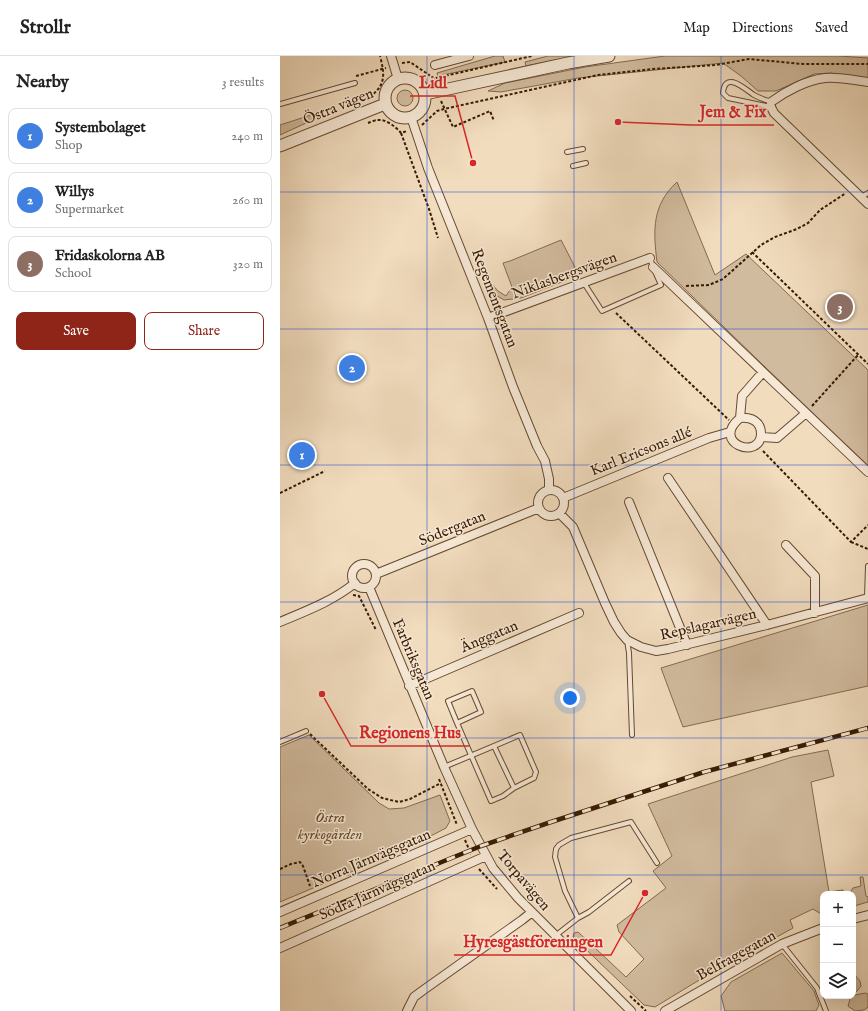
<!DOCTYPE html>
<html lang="en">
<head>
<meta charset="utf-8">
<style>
	:root { --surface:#fff; --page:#f2f2f2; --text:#222; --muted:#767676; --line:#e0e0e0; --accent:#8f2418 }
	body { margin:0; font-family:"IM FELL English",serif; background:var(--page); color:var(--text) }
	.controls { position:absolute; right:12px; bottom:12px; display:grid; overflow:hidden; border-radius:8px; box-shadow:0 4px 16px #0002 }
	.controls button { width:36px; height:36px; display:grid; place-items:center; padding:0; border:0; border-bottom:1px solid var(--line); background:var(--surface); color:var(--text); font:20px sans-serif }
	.you { position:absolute; left:290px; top:642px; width:14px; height:14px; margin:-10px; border:3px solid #fff; border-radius:50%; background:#1a73e8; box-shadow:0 0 0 6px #1a73e833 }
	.badge { display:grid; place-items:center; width:26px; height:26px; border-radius:50%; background:var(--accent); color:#fff; font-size:13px; font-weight:700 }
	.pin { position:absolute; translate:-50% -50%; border:2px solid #fff; box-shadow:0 1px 4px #0006 }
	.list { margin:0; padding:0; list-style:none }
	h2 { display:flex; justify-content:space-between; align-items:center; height:52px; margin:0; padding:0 16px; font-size:17px }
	h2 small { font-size:13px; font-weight:400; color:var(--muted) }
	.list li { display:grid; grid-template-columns:26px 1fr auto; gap:12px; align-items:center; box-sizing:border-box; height:56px; margin:0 8px 8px; padding:0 8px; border:1px solid var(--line); border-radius:8px }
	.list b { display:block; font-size:15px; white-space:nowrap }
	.list p { margin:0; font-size:13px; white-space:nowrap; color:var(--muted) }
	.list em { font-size:13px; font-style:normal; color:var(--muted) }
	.actions { display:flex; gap:8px; padding:12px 16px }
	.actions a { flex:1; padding:9px 0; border:1px solid var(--accent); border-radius:8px; text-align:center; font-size:14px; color:var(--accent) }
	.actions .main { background:var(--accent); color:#fff }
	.icon { flex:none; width:22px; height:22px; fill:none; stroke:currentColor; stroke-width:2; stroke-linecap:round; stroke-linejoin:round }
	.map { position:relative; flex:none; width:588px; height:955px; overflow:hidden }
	header { display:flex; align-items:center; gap:24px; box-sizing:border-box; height:56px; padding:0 20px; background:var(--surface); border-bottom:1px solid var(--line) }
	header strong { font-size:19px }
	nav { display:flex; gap:22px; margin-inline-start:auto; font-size:14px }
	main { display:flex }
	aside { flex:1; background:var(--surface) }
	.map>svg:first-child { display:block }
</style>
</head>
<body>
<header>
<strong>Strollr</strong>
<nav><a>Map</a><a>Directions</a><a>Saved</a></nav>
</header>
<main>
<aside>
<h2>Nearby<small>3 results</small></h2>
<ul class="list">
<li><span class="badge" style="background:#3f7fe0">1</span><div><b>Systembolaget</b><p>Shop</p></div><em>240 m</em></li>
<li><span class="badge" style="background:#3f7fe0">2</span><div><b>Willys</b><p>Supermarket</p></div><em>260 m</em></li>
<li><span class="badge" style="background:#8d6e63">3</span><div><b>Fridaskolorna AB</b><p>School</p></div><em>320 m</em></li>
</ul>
<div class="actions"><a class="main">Save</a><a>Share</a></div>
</aside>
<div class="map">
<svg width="588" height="955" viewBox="0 0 588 955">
	<rect width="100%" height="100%" fill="#f1dcbe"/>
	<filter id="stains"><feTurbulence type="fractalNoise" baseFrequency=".005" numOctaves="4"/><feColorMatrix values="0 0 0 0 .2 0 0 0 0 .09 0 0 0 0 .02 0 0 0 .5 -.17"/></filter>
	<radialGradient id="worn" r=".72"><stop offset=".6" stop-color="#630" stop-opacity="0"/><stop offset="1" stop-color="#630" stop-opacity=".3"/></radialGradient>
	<path fill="#d1bb9e" stroke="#846a50" d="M215,0H223L225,6L158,20L157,17Z
		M268,0H295L246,10L245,6Z
		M385,0H559L588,2V24L551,17L534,18L496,35H478L461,20L443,7L298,22L221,36L208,35L225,27L305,11Z
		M117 42a8 8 0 1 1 16 0a8 8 0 1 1-16 0Z
		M37,57L39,61L0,79V69Z
		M397,126L435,219L466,198L588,314V411L377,206C373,174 372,149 397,126Z
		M281,184L295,211L287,224L241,242L224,244L212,237L209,225L218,235L226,240L232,231L223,207L230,205Z
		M588,549V630L403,671L381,612Z
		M29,679L99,747L109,753L124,752L160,739L170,765L166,772L130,791L0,846V691Z
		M548,694L554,720L531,726L549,836L563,834L564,838H543V859L533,853L510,864L513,872L416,926L375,951L364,949L293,881L294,877L298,876L346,921L364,903L339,876L337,869L386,832L373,815L392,800L368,748L512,701Z
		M580,821H583L586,840L588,841V846L574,850L571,835L573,832L581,830Z
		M502,897L534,935L539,949L536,955H445L441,940L451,926Z
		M573,917L580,925L581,930L577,935L573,938Z
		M585,937L588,938V951L584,954L575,955L568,950L570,943L575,939Z"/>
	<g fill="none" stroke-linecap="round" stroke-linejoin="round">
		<g stroke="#664a30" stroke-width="6">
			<path id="service" d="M0,48L75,27
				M491,51L448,42L443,37C445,14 465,33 474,39C479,42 486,44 491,46
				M287,96L303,93
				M293,110L306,107
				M581,141L588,137
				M304,227L322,255L381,229L373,211L370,202
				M587,542L588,510
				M347,584L349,597L352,679
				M177,667L168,645L192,635L201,656L177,667L211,745L223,740L234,732
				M0,686L26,675
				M164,711L240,679L256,716L254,722L234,732L214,690
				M298,862L309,856L349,825
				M275,880L298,862L285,835L275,801L276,793L279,789L291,782L351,766L377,807
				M502,888L537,932L546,955"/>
		</g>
		<g stroke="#664a30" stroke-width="10">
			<path id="minor" d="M111,0L118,23
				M155,9L189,0
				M588,26C574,24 559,21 545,22C527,24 506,35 491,46V51L494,57L588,148
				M131,61L148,112L208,262L233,331L257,390L265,405L269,423V434
				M373,211L588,416
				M208,262L370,202
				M460,362C471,361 481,365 481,378C480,405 430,387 460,362L462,340L483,316
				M481,381L497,382L526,357
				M388,422L487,569
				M258 447a13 13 0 1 1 26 0a13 13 0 1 1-26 0Z
				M283,442L429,382L450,376
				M349,446L407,589
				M279,457L293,471L325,547L334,566L341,577L347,584L361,591L376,595L388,593L487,569L588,542
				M506,489L535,520V557
				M72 520a12 12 0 1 1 24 0a12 12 0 1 1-24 0Z
				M96,518L259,452
				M89,531L164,711L192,773L213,812L238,842L351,955
				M0,566C26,555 53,545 75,527
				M129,630L299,557
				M0,856L192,773
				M573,863L588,859
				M0,892L206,800
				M127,955L134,941L142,935L242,864L252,856
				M385,955L502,888L543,872"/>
		</g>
		<g stroke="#664a30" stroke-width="13">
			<path id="tertiary" d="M105 42a20 20 0 1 1 40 0a20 20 0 1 1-40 0Z
				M145,38L288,7L329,0
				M0,90L105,48"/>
		</g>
		<path stroke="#371a01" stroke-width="2" stroke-dasharray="3 2" stroke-linecap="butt" d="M122,7L130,6L152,21L156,22V25
			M76,20L106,12
			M156,22L252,0
			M88,45V42C106,30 105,19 100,0
			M161,45L173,71L210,55L214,65
			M88,67C91,66 95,64 98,64C106,63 116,71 121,77L127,75
			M142,69L157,55L164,53L318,19L373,13L436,9L469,3L523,8H588
			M121,77L149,153L158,182
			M472,196L588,308
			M406,230L429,229L443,223L481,189L495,181L517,173L528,167L540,154L566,137
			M336,257L449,364
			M532,350L578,299
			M483,395L571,486L588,469
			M0,437L45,415
			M571,486L588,493
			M73,539L79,540L96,574
			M30,678L88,733L102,742L119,746L130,743L161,727
			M159,723L177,769
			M185,784L191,798
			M0,813L11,808L20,806L23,810L30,830
			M199,813L217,833
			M350,940L366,955"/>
		<use href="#service" stroke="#f6e8d5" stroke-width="4"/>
		<use href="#minor" stroke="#f6e8d5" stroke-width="8"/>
		<use href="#tertiary" stroke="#f6e8d5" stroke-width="11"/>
		<g stroke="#371a01" stroke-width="4.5">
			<path id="rail" d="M0,872L201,790L271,766L424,716L588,672"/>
		</g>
		<use href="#rail" stroke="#f6e8d5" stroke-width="3" stroke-dasharray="9" stroke-linecap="butt"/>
	</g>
	<path fill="none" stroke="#1d4ed8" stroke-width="1" stroke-opacity="0.55" d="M147,0V955M294,0V955M441,0V955M0,136H588M0,273H588M0,409H588M0,546H588M0,682H588M0,819H588"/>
	<g text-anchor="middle" stroke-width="3" stroke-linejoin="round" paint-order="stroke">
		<g font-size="15" fill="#371a01" stroke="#f6e8d5">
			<text transform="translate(58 50) rotate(-22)" y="5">Östra vägen</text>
			<text transform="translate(284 219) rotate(-20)" y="5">Niklasbergsvägen</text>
			<text transform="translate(215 242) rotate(69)" y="5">Regementsgatan</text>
			<text transform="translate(361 395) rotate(-22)" y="5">Karl Ericsons allé</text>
			<text transform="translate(172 472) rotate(-22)" y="5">Södergatan</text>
			<text transform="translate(428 568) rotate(-13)" y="5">Repslagarvägen</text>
			<text transform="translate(209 580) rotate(-23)" y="5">Änggatan</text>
			<text transform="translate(134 603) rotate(67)" y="5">Farbriksgatan</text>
			<text transform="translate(91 802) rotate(-23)" y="5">Norra Järnvägsgatan</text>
			<text transform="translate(244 824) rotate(50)" y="5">Torpavägen</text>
			<text transform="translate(97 834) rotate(-24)" y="5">Södra Järnvägsgatan</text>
			<text transform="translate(456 899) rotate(-29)" y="5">Belfragegatan</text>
		</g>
		<g font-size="15" font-style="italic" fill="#654a30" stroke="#f6e8d5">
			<text x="50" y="766">Östra<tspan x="50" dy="17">kyrkogården</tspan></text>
		</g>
	</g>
	<path fill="none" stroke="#d62828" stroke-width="1.5" d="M193 107L175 40H130M338 66L411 69H494M42 638L71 690H189M365 837L331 899H174"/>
	<g fill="#d62828" stroke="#f6e8d5" stroke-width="1.5">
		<circle cx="193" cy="107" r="4"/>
		<circle cx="338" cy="66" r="4"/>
		<circle cx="42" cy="638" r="4"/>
		<circle cx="365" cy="837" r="4"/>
	</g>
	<g font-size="16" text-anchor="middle" font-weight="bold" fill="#d62828" stroke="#f6e8d5" stroke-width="3" stroke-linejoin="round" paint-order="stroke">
		<text x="153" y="32">Lidl</text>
		<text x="453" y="61">Jem &amp; Fix</text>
		<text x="130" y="682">Regionens Hus</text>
		<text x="253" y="891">Hyresgästföreningen</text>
	</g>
	<rect width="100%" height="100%" filter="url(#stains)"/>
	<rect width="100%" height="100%" fill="url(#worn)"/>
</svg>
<div class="controls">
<button>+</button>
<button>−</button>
<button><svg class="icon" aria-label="layers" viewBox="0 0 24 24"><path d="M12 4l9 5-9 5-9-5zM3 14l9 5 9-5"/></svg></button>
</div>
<div class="you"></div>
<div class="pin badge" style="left:22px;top:399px;background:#3f7fe0">1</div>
<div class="pin badge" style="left:72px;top:312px;background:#3f7fe0">2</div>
<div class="pin badge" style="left:560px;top:251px;background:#8d6e63">3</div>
</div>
</main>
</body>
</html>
